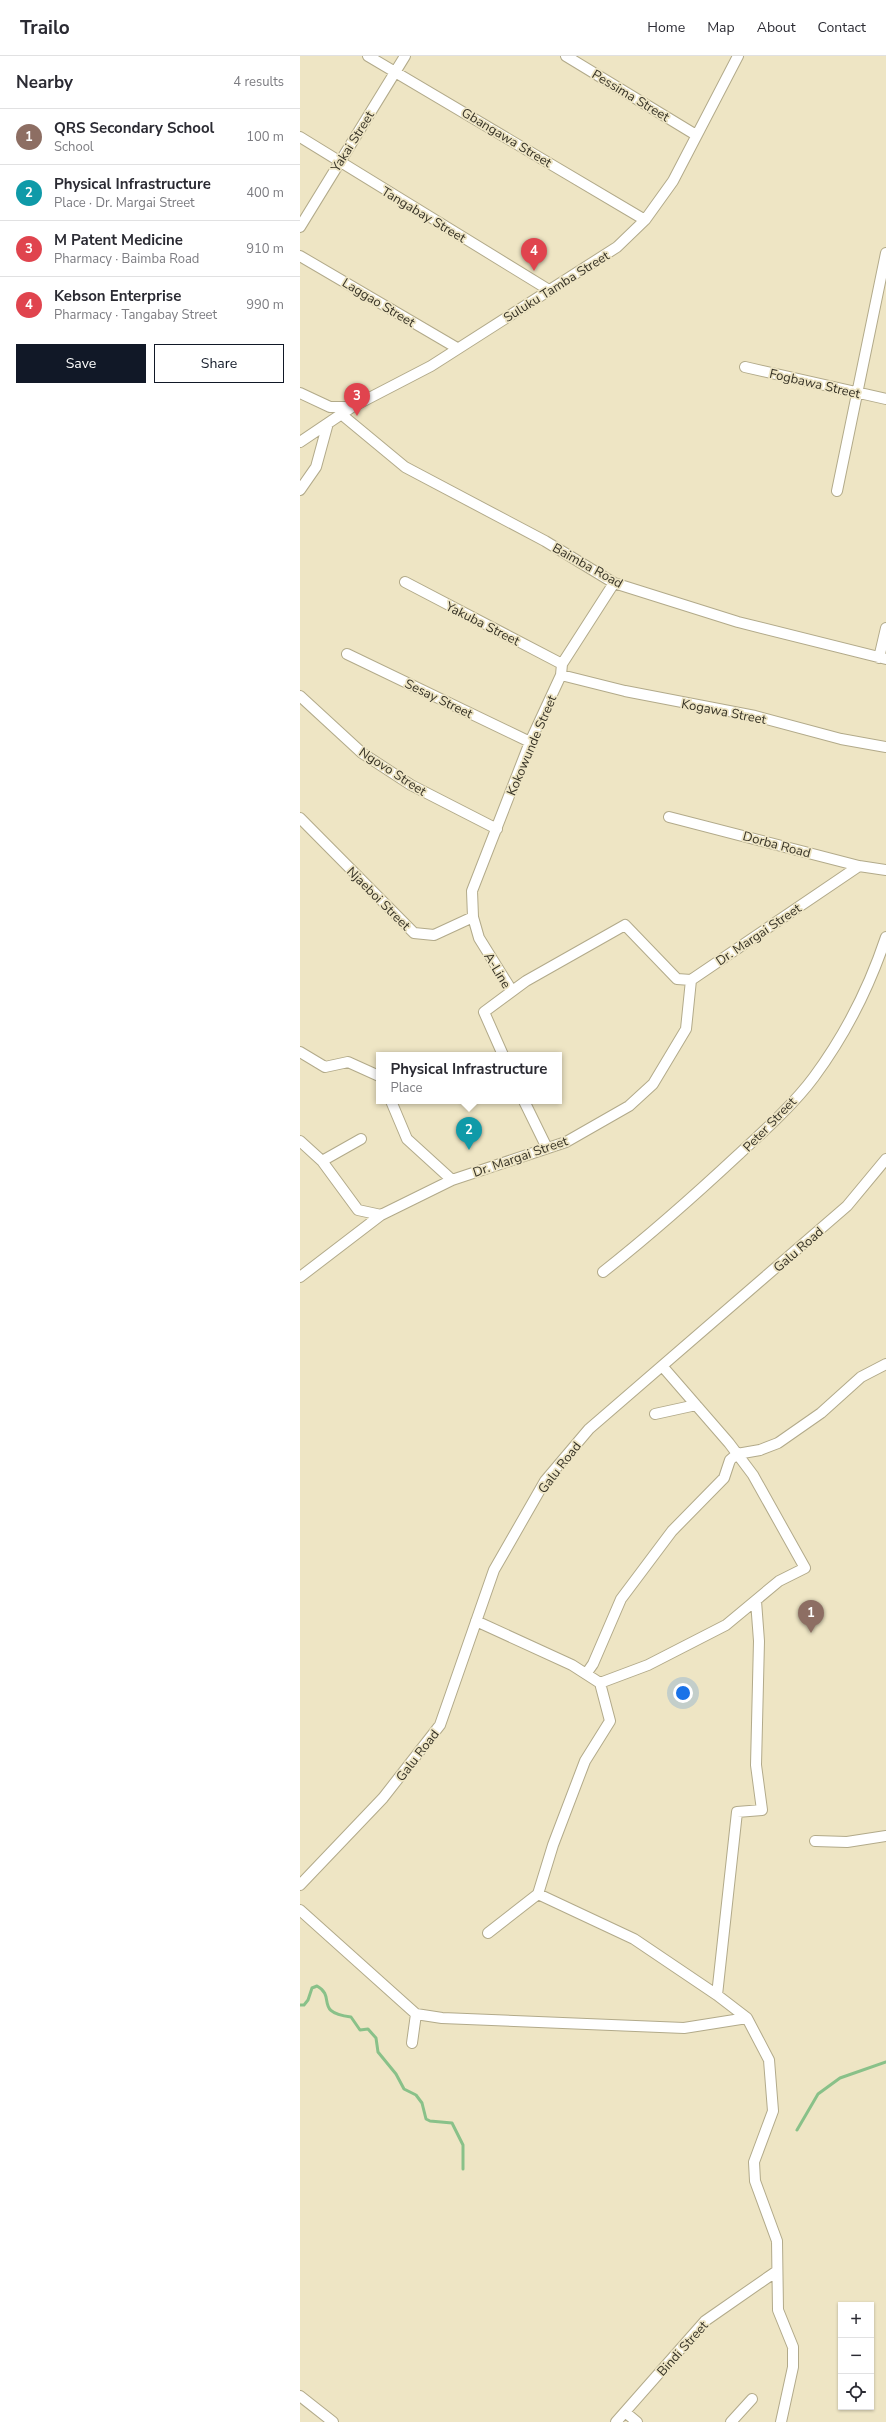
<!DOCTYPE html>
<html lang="en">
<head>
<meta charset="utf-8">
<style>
	:root { --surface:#fff; --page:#f2f2f3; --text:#2b2b33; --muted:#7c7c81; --line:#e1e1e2; --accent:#111827 }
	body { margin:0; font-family:"Nunito Sans",sans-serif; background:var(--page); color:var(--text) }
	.controls { position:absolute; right:12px; bottom:12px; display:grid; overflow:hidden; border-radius:0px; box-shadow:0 1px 3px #0004 }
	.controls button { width:36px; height:36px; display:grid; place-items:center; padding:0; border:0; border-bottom:1px solid var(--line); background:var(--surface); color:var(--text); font:20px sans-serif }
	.you { position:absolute; left:383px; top:1637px; width:14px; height:14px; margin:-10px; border:3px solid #fff; border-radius:50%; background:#1a73e8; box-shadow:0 0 0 6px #1a73e833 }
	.badge { display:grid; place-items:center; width:26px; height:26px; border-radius:50%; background:var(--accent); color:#fff; font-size:13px; font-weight:700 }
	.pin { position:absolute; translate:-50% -33px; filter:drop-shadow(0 1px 2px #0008) }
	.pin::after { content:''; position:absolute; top:21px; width:14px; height:12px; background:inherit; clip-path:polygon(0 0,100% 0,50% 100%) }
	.popup { position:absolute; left:76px; top:996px; width:186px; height:52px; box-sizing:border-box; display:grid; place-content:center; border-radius:0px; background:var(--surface); filter:drop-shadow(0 1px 3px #0005); font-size:13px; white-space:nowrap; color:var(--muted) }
	.popup b { font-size:15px; color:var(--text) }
	.popup::after { content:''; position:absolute; left:50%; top:100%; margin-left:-8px; border:8px solid transparent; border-top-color:var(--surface) }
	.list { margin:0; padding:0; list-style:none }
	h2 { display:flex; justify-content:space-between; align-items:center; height:52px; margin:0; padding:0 16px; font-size:17px }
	h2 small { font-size:13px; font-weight:400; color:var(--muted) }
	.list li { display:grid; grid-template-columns:26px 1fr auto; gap:12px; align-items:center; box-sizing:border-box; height:56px; padding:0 16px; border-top:1px solid var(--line) }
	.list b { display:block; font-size:15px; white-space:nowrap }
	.list p { margin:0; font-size:13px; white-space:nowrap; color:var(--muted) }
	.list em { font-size:13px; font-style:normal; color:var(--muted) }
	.actions { display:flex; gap:8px; padding:12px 16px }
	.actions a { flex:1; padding:9px 0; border:1px solid var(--accent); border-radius:0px; text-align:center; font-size:14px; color:var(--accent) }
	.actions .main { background:var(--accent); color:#fff }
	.icon { flex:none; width:22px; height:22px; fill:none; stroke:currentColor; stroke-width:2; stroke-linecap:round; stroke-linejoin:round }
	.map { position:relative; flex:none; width:586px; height:2366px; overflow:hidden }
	header { display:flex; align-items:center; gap:24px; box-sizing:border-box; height:56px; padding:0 20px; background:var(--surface); border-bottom:1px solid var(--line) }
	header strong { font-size:19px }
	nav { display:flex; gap:22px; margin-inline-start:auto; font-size:14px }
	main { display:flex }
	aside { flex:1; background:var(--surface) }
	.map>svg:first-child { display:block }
</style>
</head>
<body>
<header>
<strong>Trailo</strong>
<nav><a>Home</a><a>Map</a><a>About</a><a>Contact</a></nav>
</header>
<main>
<aside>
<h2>Nearby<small>4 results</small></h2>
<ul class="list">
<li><span class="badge" style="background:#8d6e63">1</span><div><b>QRS Secondary School</b><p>School</p></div><em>100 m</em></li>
<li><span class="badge" style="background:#0f9aa8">2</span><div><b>Physical Infrastructure</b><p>Place · Dr. Margai Street</p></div><em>400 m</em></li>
<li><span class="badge" style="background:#e0444e">3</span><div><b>M Patent Medicine</b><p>Pharmacy · Baimba Road</p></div><em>910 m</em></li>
<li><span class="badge" style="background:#e0444e">4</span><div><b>Kebson Enterprise</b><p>Pharmacy · Tangabay Street</p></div><em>990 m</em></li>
</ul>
<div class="actions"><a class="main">Save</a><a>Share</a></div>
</aside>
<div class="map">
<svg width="586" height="2366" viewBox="0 0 586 2366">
	<rect width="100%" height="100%" fill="#eee5c4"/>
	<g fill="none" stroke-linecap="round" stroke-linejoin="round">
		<path stroke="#89c189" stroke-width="3" d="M0,1949H4L8,1944L12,1932L17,1930C37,1941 13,1956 51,1961L60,1974L68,1973L76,1982L78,1996L96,2018L104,2033L116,2039L122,2047L126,2063L130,2065L152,2067L163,2089V2113
			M497,2074L518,2038L540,2022L586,2006"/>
		<g stroke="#b2aa8a" stroke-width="12">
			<path id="minor" d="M68,0L345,164
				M266,0L396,79
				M0,81L249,234
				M0,171L105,0
				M0,200L157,292
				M445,311L586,343
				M0,337L30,351H52
				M41,358L105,411L245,485L314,527L438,566L586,603
				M0,386L52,351L131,310L317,191L345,164L373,125L438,0
				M0,434L16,411L28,367
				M537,435L586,197
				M105,526L262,608
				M47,598L230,686
				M579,602L586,572
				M261,619L325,635L455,660L541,683L586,691
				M0,640L62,697L111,729L197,773
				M369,761L559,810L586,814
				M0,762L114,877L134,879L173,861
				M212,935L179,882L173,861L172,835L230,686L261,619L262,608L314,527
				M0,996L25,1011L48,1006L79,1020
				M203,999L184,956L226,925L325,869L377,923L391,924
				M91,1045L107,1083L152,1124
				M224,1045L247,1092
				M0,1085L22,1105L61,1083
				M22,1105L58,1154L81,1159
				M303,1216C350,1179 394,1140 438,1099C463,1076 495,1047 514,1021C545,979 570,929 586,881
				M0,1221L81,1159L152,1124L266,1086L329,1050L353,1028L386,973L391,924L559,810
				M355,1358L396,1349
				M176,1565L272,1609L300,1627L310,1665L285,1705L253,1789L238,1838
				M286,1618L293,1608L321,1543L372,1475L424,1422L430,1404L437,1398L460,1394L478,1387L521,1357L561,1321L586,1308
				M300,1627L348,1609L426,1569L479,1525L505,1512L453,1419L429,1387L363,1311
				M515,1785L547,1786L586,1780
				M0,1829L83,1742L140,1669L194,1514L245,1425L289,1373L547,1150L586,1103
				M238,1838L334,1883L417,1939L447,1962L469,2004L473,2055L454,2106L455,2125L477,2185L478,2254L493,2291V2311L481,2366
				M0,1854L116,1958L142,1962L384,1972L447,1962
				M188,1877L238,1838
				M417,1939L437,1756L462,1754L456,1709L459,1585L456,1545
				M112,1987L116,1958
				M0,2340L33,2366
				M325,2356L337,2366
				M316,2366L405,2265L477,2215
				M431,2366L452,2343"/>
		</g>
		<use href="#minor" stroke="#fff" stroke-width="10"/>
	</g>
	<g text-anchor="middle" stroke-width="3.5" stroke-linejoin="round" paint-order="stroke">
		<g font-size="13" fill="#373326" stroke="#eee5c4">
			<text transform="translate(331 39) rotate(31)" y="5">Pessima Street</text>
			<text transform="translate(207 81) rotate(31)" y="5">Gbangawa Street</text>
			<text transform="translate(52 85) rotate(-58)" y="5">Yakai Street</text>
			<text transform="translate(124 158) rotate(31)" y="5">Tangabay Street</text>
			<text transform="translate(256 230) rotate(-32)" y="5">Suluku Tamba Street</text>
			<text transform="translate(79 246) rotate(31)" y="5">Laggao Street</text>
			<text transform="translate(515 327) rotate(13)" y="5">Fogbawa Street</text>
			<text transform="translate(288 509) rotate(29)" y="5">Baimba Road</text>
			<text transform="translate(183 567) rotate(27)" y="5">Yakuba Street</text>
			<text transform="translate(139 642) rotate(26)" y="5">Sesay Street</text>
			<text transform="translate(424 655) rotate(11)" y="5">Kogawa Street</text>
			<text transform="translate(231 689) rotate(-67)" y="5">Kokowunde Street</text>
			<text transform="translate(93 715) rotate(33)" y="5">Ngovo Street</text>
			<text transform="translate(477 788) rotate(15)" y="5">Dorba Road</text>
			<text transform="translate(79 842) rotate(45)" y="5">Njaeboi Street</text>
			<text transform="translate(458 878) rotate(-34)" y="5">Dr. Margai Street</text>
			<text transform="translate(198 914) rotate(59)" y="5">A-Line</text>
			<text transform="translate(469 1068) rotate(-46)" y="5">Peter Street</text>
			<text transform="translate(220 1100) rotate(-19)" y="5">Dr. Margai Street</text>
			<text transform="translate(498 1193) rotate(-41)" y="5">Galu Road</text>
			<text transform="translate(259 1411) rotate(-52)" y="5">Galu Road</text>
			<text transform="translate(117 1699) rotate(-52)" y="5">Galu Road</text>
			<text transform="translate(382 2292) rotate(-48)" y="5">Bindi Street</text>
		</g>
	</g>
</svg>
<div class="controls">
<button>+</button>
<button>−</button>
<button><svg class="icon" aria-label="locate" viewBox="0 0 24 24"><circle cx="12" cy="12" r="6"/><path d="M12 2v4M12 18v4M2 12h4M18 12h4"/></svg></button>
</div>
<div class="you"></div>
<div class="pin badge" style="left:511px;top:1577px;background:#8d6e63">1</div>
<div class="pin badge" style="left:169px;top:1094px;background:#0f9aa8">2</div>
<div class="popup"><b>Physical Infrastructure</b>Place</div>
<div class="pin badge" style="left:57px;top:360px;background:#e0444e">3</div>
<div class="pin badge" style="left:234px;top:215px;background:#e0444e">4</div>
</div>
</main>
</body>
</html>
